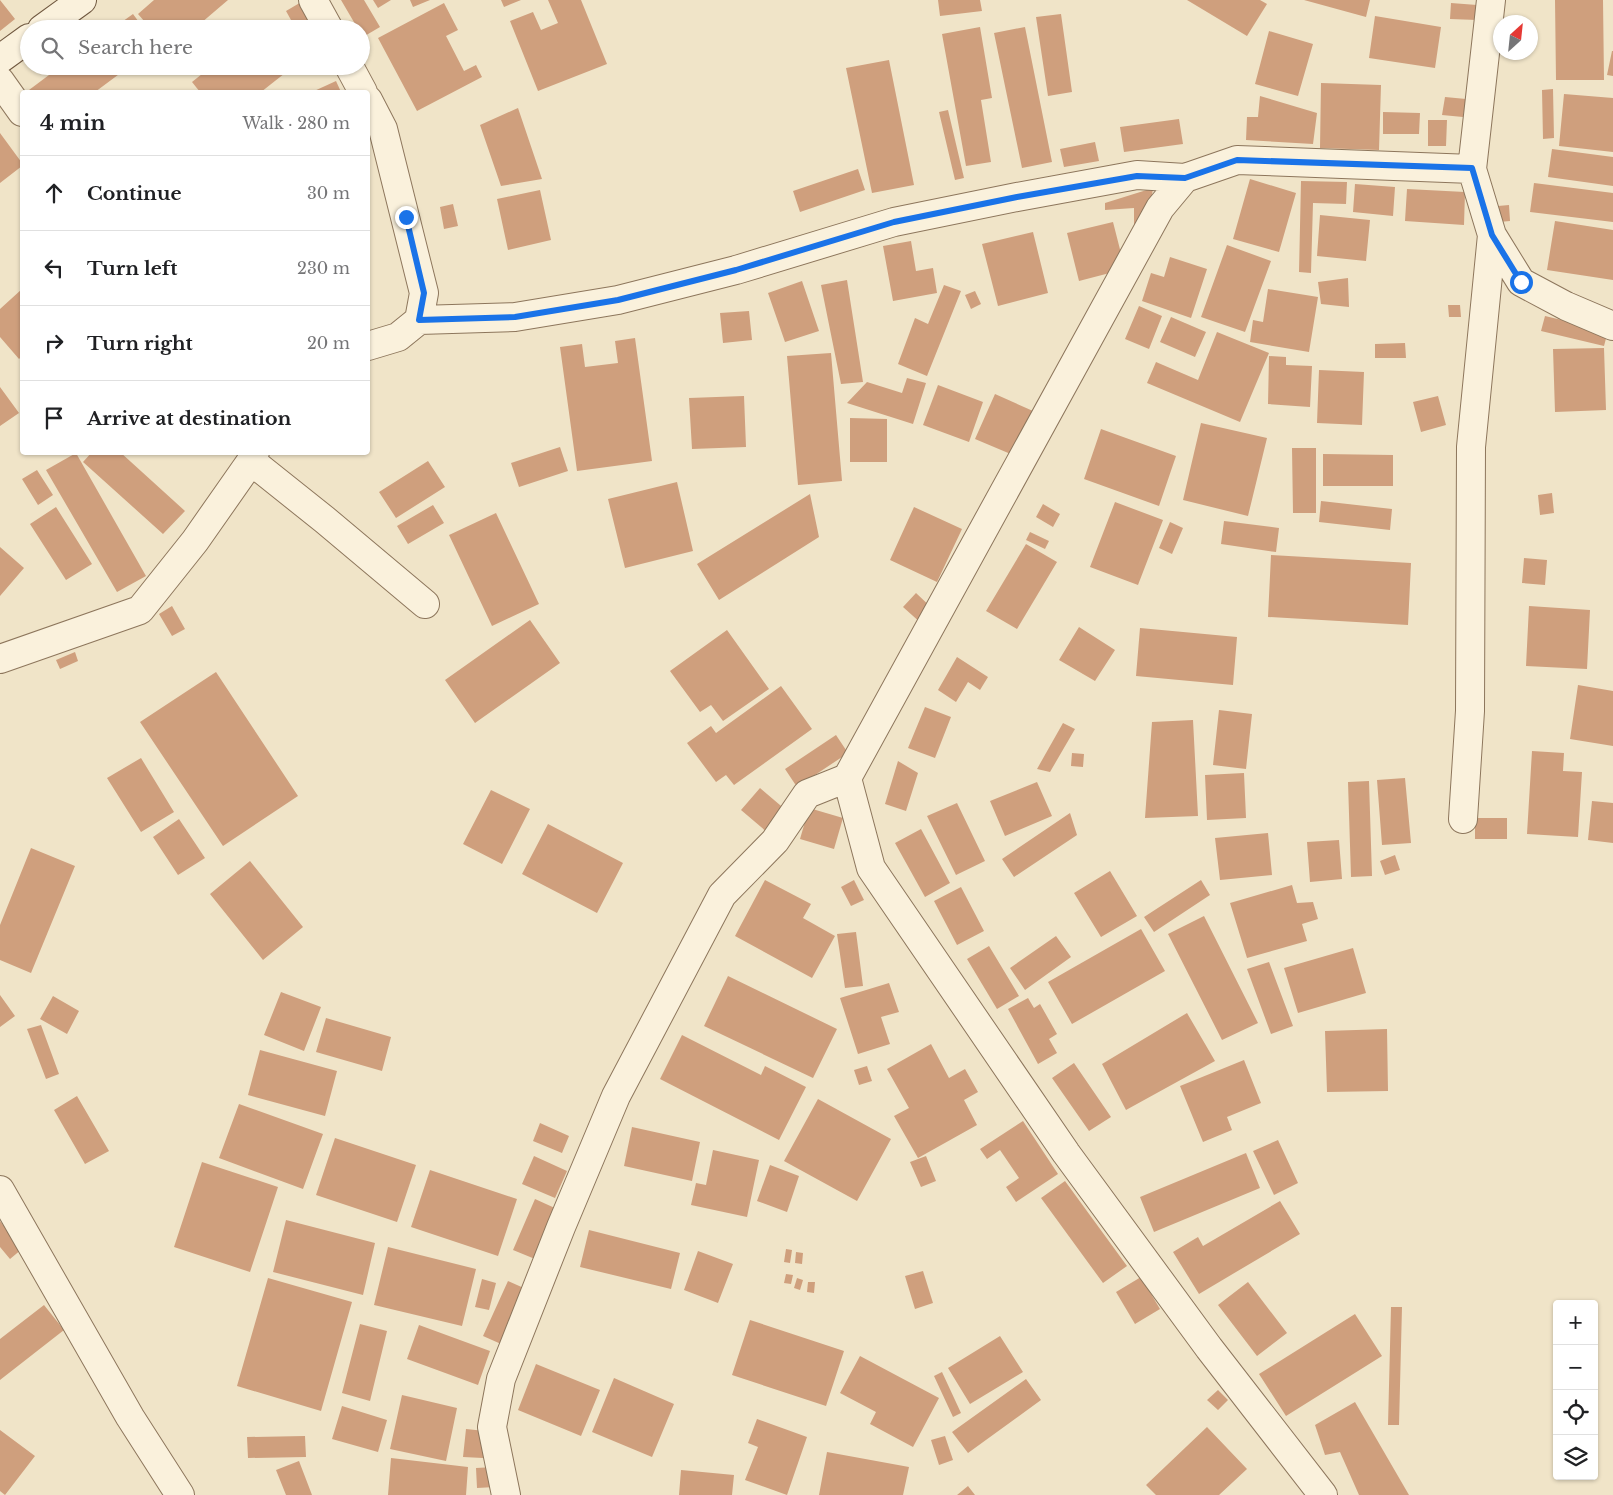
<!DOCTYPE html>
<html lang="en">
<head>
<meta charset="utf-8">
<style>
	:root { --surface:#fff; --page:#f2f2f2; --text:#202124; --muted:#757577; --line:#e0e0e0 }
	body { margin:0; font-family:"Libre Baskerville",serif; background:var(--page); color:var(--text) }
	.controls { position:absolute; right:15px; bottom:15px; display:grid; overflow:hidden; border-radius:5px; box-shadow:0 1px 4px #0004 }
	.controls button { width:45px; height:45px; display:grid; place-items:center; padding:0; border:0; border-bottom:1px solid var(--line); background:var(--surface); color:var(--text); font:25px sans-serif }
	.compass { position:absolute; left:1493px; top:15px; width:45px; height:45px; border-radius:50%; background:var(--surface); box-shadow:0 1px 4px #0004; rotate:27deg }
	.stop { position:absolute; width:15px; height:15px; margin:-11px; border:4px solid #1a73e8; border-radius:50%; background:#fff }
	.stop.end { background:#1a73e8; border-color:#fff; box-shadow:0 1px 5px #0008 }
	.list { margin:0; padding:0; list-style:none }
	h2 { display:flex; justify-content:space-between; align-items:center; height:65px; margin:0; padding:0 20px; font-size:21px }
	h2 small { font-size:16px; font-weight:400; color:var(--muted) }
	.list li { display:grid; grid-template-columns:32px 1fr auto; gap:15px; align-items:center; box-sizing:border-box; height:75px; padding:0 20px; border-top:1px solid var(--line) }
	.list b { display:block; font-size:19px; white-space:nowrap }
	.list em { font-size:16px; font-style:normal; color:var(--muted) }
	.icon { flex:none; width:28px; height:28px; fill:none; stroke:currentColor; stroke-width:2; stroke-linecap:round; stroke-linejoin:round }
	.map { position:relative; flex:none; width:1613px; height:1495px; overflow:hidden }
	.search { position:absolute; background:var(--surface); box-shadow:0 1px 4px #0004; left:20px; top:20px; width:350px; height:55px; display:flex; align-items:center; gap:12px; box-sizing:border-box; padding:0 18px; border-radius:28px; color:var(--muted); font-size:19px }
	.panel { position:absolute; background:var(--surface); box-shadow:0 1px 4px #0004; left:20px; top:90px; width:350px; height:365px; border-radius:5px }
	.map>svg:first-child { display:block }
</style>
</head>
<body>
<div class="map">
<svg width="1613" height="1495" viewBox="0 0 1613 1495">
	<rect width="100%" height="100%" fill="#f0e4c8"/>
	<path fill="#cf9f7d" d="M0,0L15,19L0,31Z
		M154,0H228L194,29H151L138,14Z
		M341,0H364L380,27L363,37L361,29H358Z
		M373,0H391L378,8Z
		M410,0H430L413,7Z
		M501,0H521L504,7Z
		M548,0H581L607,64L538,91L510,21L533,12L541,30L558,23Z
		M938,0H980L982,11L940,16Z
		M1187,0H1260L1267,4L1247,36Z
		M1304,0H1370L1366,17Z
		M1555,0H1603L1604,80H1556Z
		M303,1L320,29H296L286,11Z
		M444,3L458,30L446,36L464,71L476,65L482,77L417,111L378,38Z
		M1451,3L1477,5V20L1450,19Z
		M133,14L144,29H112Z
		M1061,14L1072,92L1048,96L1036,17Z
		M1375,16L1441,27L1435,68L1369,58Z
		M271,20L278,29H259Z
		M980,27L992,98L981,100L991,162L966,166L942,34Z
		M1025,27L1052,162L1022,168L994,33Z
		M1269,31L1313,44L1298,96L1255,84Z
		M1612,51H1613V76L1607,75Z
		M889,60L914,185L872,193L846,68Z
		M61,66H130L95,92H31L29,90Z
		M212,66H294L261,92H200L192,82Z
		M336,81L341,92H312Z
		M1321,83L1381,85L1379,150L1320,148Z
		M1553,89L1554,138L1543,139L1542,90Z
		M1564,94L1613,98V152L1559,146Z
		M1260,96L1317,113L1313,144L1246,140L1247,117H1258Z
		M1445,97L1466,99L1463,117L1442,115Z
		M518,108L542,179L501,186L480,125Z
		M948,110L964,178L955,180L939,112Z
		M1383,112L1420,113L1419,134H1383Z
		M1179,119L1183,144L1124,152L1120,127Z
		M1428,120H1447L1446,146H1428Z
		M0,133L22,163V166L0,183Z
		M1095,142L1099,161L1064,167L1060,149Z
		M1552,149L1613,157V186L1548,177Z
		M858,169L865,190L800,212L793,191Z
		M1250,179L1296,193L1279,252L1233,239Z
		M1301,181L1347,182L1346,204L1313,203L1311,273L1299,272Z
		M1534,183L1613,193V222L1530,212Z
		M1355,184L1395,187L1393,216L1353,212Z
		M1153,188L1149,218L1134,238V208L1105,210V203Z
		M1407,189L1465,192L1464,225L1405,221Z
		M540,190L551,240L508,250L497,199Z
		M453,204L458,226L444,229L440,207Z
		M1509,205L1510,221L1499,222L1498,206Z
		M1320,215L1370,220L1366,261L1317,256Z
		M1555,221L1613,230V280L1547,270Z
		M1113,222L1125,269L1079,281L1067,233Z
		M1033,232L1048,293L998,306L982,244Z
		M911,241L916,271L933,268L937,293L893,301L883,246Z
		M1227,245L1271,261L1245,332L1201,317Z
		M1170,257L1207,269L1191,318L1142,301L1151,273L1164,277Z
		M1348,278L1349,307L1321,304L1318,282Z
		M847,280L863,382L841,384L821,285Z
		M802,281L819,331L785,342L768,293Z
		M944,285L961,291L927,376L898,364L915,318L928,324Z
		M22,289V356L19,359L0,337V309Z
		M1268,289L1318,297L1309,352L1250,342L1253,320L1263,322Z
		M975,291L981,304L971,309L965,295Z
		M1448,305H1460L1461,317H1449Z
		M1139,306L1162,316L1149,349L1125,339Z
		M749,311L752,340L723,343L720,313Z
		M1545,316L1608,331L1604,346L1541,331Z
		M1171,317L1206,332L1195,357L1160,342Z
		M1217,332L1269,353L1240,422L1147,383L1156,362L1198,380Z
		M635,338L652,461L577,471L560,347L582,344L585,367L618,363L615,341Z
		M1405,343L1406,358H1375V344Z
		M1604,348L1606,410L1555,412L1553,349Z
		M831,353L842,481L798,485L787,356Z
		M1269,356L1286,357V365L1312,366L1310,407L1268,404Z
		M1319,370L1364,372L1362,425L1317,423Z
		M907,378L926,383L913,424L847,403L867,382L902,393Z
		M938,385L983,402L969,442L923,425Z
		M0,387L19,413L0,426Z
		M995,394L1033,411L1013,455L975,439Z
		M744,396L746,447L692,449L689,398Z
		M1438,396L1446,425L1421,432L1413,402Z
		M850,418L887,419V462H850Z
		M1201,423L1267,438L1248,516L1183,500Z
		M1101,429L1176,456L1159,506L1084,479Z
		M560,447L568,471L519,487L511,463Z
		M1292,448H1316V513H1293Z
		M92,452H120L185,511L163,534L83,462Z
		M76,453L146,576L117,592L46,470Z
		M1323,454L1393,455V486H1323Z
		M428,461L445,487L396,518L379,492Z
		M37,470L53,495L38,505L22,479Z
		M677,482L693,551L625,568L608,499Z
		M1552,493L1554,513L1540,515L1538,495Z
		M810,494L819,537L719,600L697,564Z
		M1321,501L1392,509L1390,530L1319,522Z
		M1115,502L1163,520L1138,585L1090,567Z
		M1043,504L1060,514L1053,527L1036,517Z
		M433,505L444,523L408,544L397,526Z
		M56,507L92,564L66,580L30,524Z
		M914,507L962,529L937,582L890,560Z
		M496,513L539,604L492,626L449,535Z
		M1224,521L1279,528L1276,552L1221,544Z
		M1170,522L1183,528L1172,554L1159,548Z
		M1030,532L1049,541L1045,549L1026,540Z
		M1026,544L1057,562L1017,629L986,611Z
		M0,547L24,568L0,596Z
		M1271,555L1411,563L1408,625L1268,617Z
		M1524,558L1547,560L1545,585L1522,583Z
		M916,593L934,610L922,624L903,607Z
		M172,606L185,629L172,636L159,614Z
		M1529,606L1590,610L1587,669L1526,666Z
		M530,620L560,663L475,723L445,680Z
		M1079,627L1115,650L1095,681L1059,660Z
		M1140,628L1237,637L1233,685L1136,676Z
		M727,630L769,689L723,721L711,705L700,712L670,671Z
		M75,652L78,661L60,669L56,660Z
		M957,657L988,677L980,690L968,682L956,702L938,690Z
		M216,672L298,796L223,846L140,722Z
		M1578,685L1613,691V746L1570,739Z
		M781,686L812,729L734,785L726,775L716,782L687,743L711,726L716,733Z
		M925,707L951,717L935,758L908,748Z
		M1219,710L1252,714L1246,769L1213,765Z
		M1193,720L1198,816L1145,818L1152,722Z
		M1063,723L1075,729L1050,772L1037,769Z
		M836,735L848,753L797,787L785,769Z
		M1532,751L1564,753L1563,771L1582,772L1578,837L1527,834Z
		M1072,753L1084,754L1083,767L1071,766Z
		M141,758L174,812L141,832L107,778Z
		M898,761L918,773L906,811L885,804Z
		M1244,773L1246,818L1207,820L1205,775Z
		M1405,778L1411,843L1382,845L1377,780Z
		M1369,781L1372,876L1351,877L1348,782Z
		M1037,782L1052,816L1005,836L990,801Z
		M760,788L787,811L768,833L741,810Z
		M491,790L530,809L502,864L463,844Z
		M1592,801L1613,803V843L1588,840Z
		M957,803L985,861L956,875L927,816Z
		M809,808L843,818L834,849L800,839Z
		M1070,813L1077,835L1014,877L1002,859Z
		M1475,818H1507V839H1475Z
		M179,819L205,858L178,875L153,837Z
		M548,824L623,863L597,913L522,874Z
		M921,829L950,883L925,897L895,843Z
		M1268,833L1272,875L1220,880L1215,838Z
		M1339,840L1342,879L1310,882L1307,842Z
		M31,848L75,866L31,973L0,960V925Z
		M1395,855L1400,870L1385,875L1380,861Z
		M250,861L303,927L263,960L210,894Z
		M1110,871L1137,916L1101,937L1074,893Z
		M765,880L811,904L803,918L835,936L812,978L735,936Z
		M854,880L864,900L851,906L841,887Z
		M1201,880L1210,895L1154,932L1144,917Z
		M1292,885L1297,903L1313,902L1318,919L1302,924L1307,941L1247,958L1230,903Z
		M961,887L984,931L957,945L934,901Z
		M1204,916L1258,1023L1222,1040L1168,934Z
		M1141,929L1165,971L1072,1024L1048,982Z
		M856,932L863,986L845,988L837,934Z
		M1056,936L1071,957L1025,990L1010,968Z
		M989,946L1019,996L997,1009L967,959Z
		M1353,948L1366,993L1298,1013L1284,968Z
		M1269,962L1293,1026L1271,1034L1247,969Z
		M728,976L837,1029L813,1078L704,1026Z
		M889,983L899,1012L881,1017L890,1044L858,1054L840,998Z
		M281,992L321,1007L304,1051L264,1035Z
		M0,995L15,1016L0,1027Z
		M53,996L79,1011L67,1034L40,1019Z
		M1028,998L1034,1008L1040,1004L1057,1034L1049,1039L1057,1053L1038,1064L1008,1009Z
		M1187,1013L1215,1061L1126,1110L1102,1064Z
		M326,1018L391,1037L382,1071L316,1052Z
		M41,1025L59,1074L46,1079L27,1029Z
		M1387,1029L1388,1091L1327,1092L1325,1031Z
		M682,1035L761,1075L765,1066L806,1087L779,1140L660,1079Z
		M931,1044L949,1078L965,1069L978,1092L964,1100L977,1125L918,1158L894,1116L909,1108L887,1069Z
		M260,1050L337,1071L325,1116L248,1095Z
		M1244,1060L1261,1103L1227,1117L1232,1130L1203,1142L1180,1086Z
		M1074,1063L1111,1117L1089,1131L1052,1078Z
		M867,1066L872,1081L859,1085L854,1070Z
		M77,1096L109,1151L85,1164L54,1110Z
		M818,1099L891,1139L857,1201L784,1161Z
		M239,1104L323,1134L303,1189L219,1158Z
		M1023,1121L1058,1174L1016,1202L1006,1187L1019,1178L1000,1150L987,1159L980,1149Z
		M540,1123L569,1136L562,1153L533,1141Z
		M632,1127L700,1142L692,1181L624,1166Z
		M335,1138L416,1165L397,1222L316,1195Z
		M1278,1140L1298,1183L1274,1195L1253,1151Z
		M713,1150L759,1160L747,1217L691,1205L696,1183L706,1185Z
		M1246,1153L1260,1188L1154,1232L1140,1197Z
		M534,1156L567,1171L555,1198L522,1184Z
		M926,1156L936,1181L921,1187L910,1162Z
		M202,1162L278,1187L250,1272L174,1247Z
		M770,1165L799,1176L787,1212L757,1201Z
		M430,1170L517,1199L498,1256L411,1227Z
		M1065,1181L1127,1266L1103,1283L1041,1198Z
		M535,1199L557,1209L535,1259L513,1250Z
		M1280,1201L1300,1234L1199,1294L1173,1252L1198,1237L1203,1246Z
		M286,1220L375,1243L363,1295L273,1272Z
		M0,1221L22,1249L10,1259L0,1247Z
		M589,1230L680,1253L671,1289L580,1267Z
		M388,1247L476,1269L462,1326L374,1305Z
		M786,1249L792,1250L790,1263L784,1262Z
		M698,1251L733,1264L718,1303L684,1290Z
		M796,1252L803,1253L802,1264L795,1263Z
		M923,1271L933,1303L915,1309L905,1276Z
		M786,1274L793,1275L791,1284L784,1283Z
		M1141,1277L1160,1309L1135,1324L1116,1292Z
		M268,1278L352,1302L321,1411L237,1386Z
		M797,1278L803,1280L800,1290L794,1288Z
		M482,1279L496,1283L489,1310L475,1307Z
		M508,1281L526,1289L501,1344L483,1336Z
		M808,1282H815L814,1293L807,1292Z
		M1248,1282L1287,1333L1257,1356L1218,1305Z
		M44,1305L64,1330L0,1380V1339Z
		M1391,1307H1402L1399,1425H1388Z
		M1355,1314L1382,1356L1286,1416L1259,1374Z
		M750,1320L844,1351L826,1406L732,1375Z
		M360,1324L387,1331L370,1401L342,1393Z
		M419,1325L490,1351L478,1385L407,1359Z
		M1000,1336L1023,1372L970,1404L948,1368Z
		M860,1356L939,1398L913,1447L870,1424L876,1412L840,1393Z
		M536,1364L600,1390L581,1436L518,1410Z
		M942,1372L961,1413L953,1417L934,1376Z
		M614,1378L674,1404L652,1457L592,1432Z
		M1026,1379L1041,1400L968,1453L952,1432Z
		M1218,1390L1228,1400L1218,1410L1207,1400Z
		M402,1395L457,1408L446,1461L390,1449Z
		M1355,1402L1409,1495H1359L1340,1452L1325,1455L1315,1425Z
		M342,1406L387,1420L378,1452L332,1439Z
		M757,1419L807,1437L787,1495L745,1480L758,1447L748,1443Z
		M1207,1427L1247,1469L1219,1495H1156L1146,1485Z
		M466,1429L485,1431L483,1458L463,1457Z
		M0,1430L35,1456L5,1495L0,1491Z
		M305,1436L306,1457L248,1458L247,1437Z
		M945,1436L953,1460L939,1465L931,1440Z
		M827,1452L909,1467L903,1495H819Z
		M391,1458L468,1467L466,1495H388Z
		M299,1461L312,1495H286L276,1470Z
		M494,1467L495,1487L477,1488L476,1468Z
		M681,1470L734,1475L732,1495H679Z
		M968,1486L975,1495H957Z"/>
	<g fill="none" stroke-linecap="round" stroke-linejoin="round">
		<g stroke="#8d765c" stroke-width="30">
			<path id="minor" d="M313,0L329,29
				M1491,0L1472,169L1492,235L1521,282L1566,306L1613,326
				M349,66L363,92
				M0,81L22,112
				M368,100L383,129L424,293L419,320L398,337L368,346
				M419,320L515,317L618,300L736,270L894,222L1017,197L1137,175L1185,178L1237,160L1472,169
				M251,461L325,520L425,604
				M0,659L140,610L195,541L251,461L255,452
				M847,778L871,868L1066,1153L1209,1348L1323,1495
				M1463,819L1470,711L1471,447L1492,235
				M0,1190L130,1417L180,1495
				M506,1495L492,1427L501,1379L561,1227L616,1096L722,895L775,841L807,794L847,778L1160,208L1185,178"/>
		</g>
		<g stroke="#6f573f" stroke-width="30">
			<path id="secondary" d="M42,29L82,0
				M0,59L29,38"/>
		</g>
		<use href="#minor" stroke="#faf1dc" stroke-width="28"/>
		<use href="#secondary" stroke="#faf1dc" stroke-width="28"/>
	</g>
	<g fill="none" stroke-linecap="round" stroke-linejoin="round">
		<path stroke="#1a73e8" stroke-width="6" d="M406,217L424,293L419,320L515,317L618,300L736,270L894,222L1017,197L1137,176L1185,178L1237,160L1472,168L1492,235L1521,282"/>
	</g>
</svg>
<div class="controls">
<button>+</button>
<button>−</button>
<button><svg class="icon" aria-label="locate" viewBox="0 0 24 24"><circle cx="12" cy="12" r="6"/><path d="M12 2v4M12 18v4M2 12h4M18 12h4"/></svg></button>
<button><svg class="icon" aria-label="layers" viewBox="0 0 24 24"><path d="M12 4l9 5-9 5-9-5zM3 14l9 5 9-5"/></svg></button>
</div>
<svg class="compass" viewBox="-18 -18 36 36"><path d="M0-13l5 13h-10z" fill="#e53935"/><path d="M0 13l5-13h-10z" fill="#757577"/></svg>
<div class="stop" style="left:1521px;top:282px"></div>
<div class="stop end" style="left:406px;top:217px"></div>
<div class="search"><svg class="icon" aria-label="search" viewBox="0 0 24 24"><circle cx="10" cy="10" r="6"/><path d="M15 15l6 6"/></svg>Search here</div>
<section class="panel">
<h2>4 min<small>Walk · 280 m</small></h2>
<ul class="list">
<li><svg class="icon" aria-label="ahead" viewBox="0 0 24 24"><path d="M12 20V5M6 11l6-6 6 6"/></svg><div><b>Continue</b></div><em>30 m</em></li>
<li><svg class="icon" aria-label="left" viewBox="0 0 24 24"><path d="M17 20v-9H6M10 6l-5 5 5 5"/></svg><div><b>Turn left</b></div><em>230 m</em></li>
<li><svg class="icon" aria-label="right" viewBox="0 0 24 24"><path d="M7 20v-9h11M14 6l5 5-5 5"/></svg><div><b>Turn right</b></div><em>20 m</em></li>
<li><svg class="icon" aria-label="arrive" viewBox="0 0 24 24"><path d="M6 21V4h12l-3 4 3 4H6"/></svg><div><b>Arrive at destination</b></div></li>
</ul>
</section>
</div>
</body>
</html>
